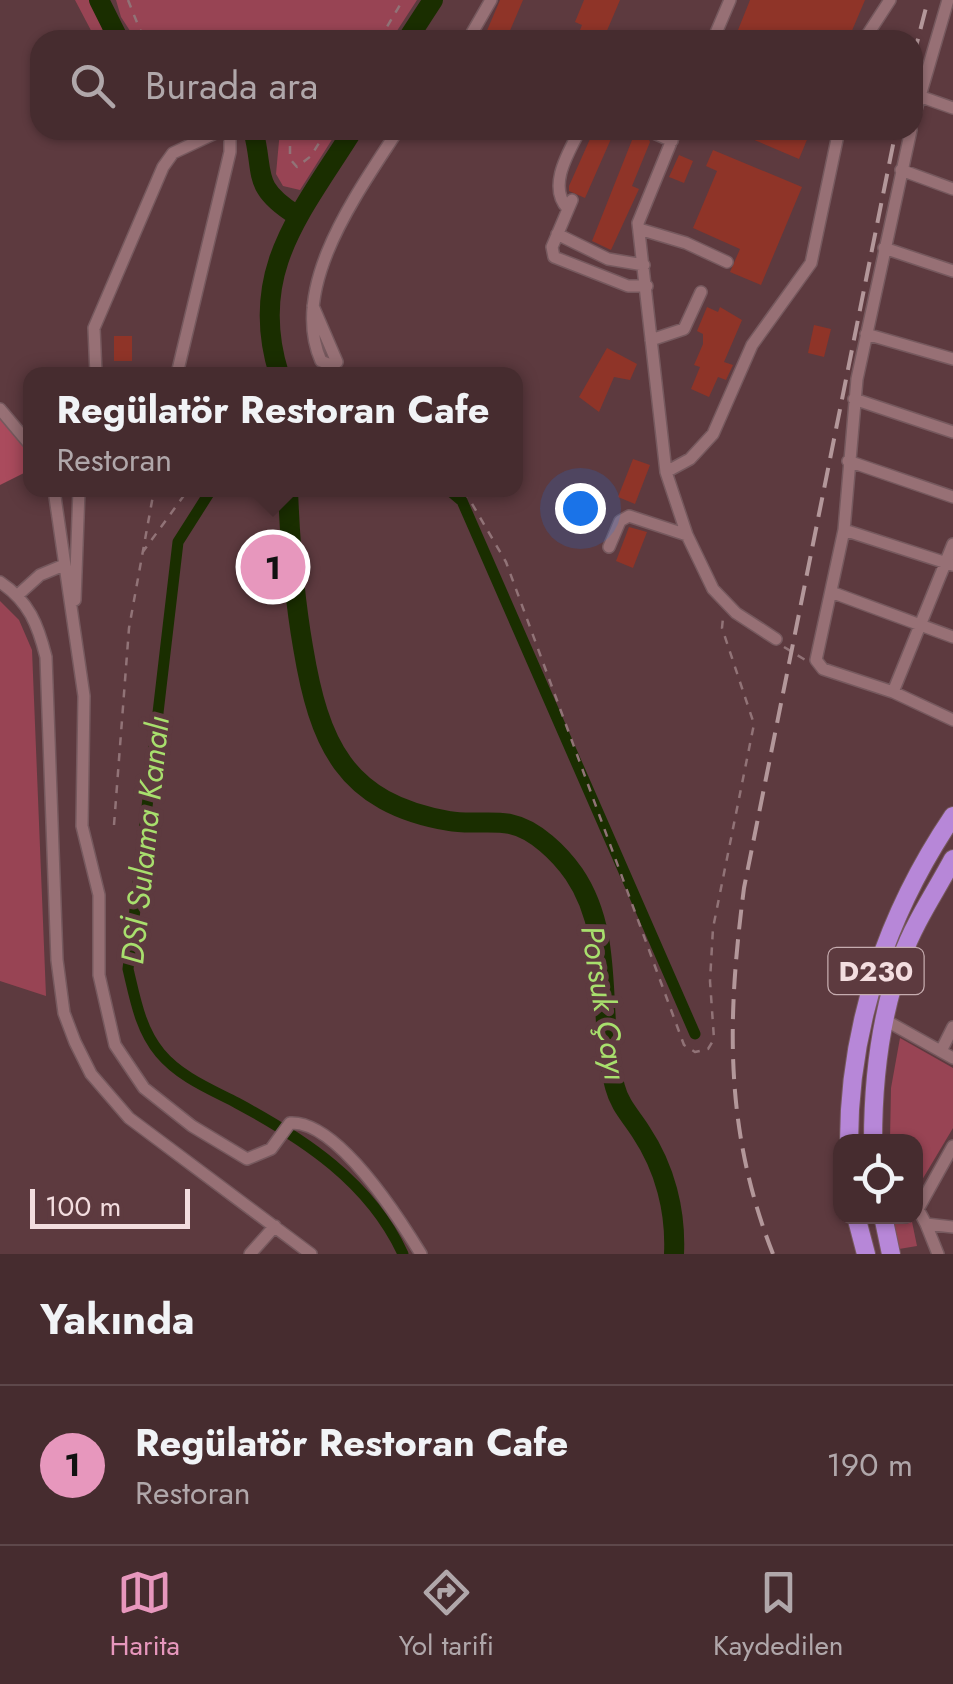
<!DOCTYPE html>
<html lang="tr">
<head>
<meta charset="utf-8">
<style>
	:root { --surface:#462c2f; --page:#50383b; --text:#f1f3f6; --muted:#b0a7aa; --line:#5e484b; --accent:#e797bd }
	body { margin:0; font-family:Jost,sans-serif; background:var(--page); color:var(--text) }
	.controls { position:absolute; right:30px; bottom:30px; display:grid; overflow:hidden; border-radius:20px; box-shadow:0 2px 8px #0004 }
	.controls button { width:90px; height:90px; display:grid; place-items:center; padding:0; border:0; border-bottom:2px solid var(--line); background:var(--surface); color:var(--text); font:50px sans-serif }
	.scale { position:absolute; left:30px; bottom:25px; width:160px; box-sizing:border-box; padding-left:10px; border:5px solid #f3dddf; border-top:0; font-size:28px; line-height:35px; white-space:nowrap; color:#f3dddf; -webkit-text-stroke:8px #5d3a3f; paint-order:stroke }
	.you { position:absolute; left:580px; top:508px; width:35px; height:35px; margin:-25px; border:8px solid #fff; border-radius:50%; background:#1a73e8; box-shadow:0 0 0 15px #1a73e833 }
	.badge { display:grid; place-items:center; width:65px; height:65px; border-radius:50%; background:var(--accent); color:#111; font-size:32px; font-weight:700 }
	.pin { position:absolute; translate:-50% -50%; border:5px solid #fff; box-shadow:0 2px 10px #0006 }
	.popup { position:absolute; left:23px; top:367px; width:500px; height:130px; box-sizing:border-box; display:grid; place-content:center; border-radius:20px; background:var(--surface); filter:drop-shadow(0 2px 8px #0005); font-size:32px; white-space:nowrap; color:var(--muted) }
	.popup b { font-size:38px; color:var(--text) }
	.popup::after { content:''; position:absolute; left:50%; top:100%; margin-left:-20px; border:20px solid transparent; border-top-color:var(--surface) }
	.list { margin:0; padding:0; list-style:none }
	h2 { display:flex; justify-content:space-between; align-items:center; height:130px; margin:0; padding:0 40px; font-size:42px }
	h2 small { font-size:32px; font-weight:400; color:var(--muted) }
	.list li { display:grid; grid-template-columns:65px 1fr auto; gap:30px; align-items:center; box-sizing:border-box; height:160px; padding:0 40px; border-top:2px solid var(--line) }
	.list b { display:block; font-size:38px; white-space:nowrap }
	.list p { margin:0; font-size:32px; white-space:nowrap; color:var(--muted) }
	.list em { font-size:32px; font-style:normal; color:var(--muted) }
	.icon { flex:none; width:55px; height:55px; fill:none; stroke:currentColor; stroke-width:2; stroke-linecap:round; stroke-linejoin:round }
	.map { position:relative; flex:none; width:953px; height:1254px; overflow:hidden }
	.search { position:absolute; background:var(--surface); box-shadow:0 2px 8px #0004; left:30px; right:30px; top:30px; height:110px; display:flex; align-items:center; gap:25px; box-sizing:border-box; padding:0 35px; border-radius:30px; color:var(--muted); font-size:38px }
	.sheet { height:290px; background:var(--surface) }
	nav { display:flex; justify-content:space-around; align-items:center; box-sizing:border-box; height:140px; border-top:2px solid var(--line); background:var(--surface); font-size:28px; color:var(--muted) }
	nav a { display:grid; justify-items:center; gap:5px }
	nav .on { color:var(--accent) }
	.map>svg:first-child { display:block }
</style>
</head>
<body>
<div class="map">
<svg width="953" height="1254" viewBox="0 0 953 1254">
	<rect width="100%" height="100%" fill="#5d3a3f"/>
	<path fill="#984454" d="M75,0H93L106,40H96Z
		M116,0H417L391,40H136L121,17Z
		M280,130H338L300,190L283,186L276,174Z
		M0,601L19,620L32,650L46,996L0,981Z
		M900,1038L953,1068V1128L916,1190V1142L890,1141L891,1088Z
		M891,1217H911L917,1246L899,1249Z"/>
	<path fill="#aa4b5d" d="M0,418L31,454L30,470L0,485Z"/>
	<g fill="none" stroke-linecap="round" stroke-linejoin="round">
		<path stroke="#1a2e00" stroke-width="11" d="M211,490L178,542L128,969C135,998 140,1029 160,1053C180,1077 210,1089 237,1103C304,1139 370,1182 403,1254
			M449,490L462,501L695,1034"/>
		<path stroke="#1a2e00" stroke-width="20" d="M99,0L119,40
			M407,40L433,0
			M253,130C265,173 250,186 296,215
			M279,374C247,271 302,212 353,130
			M288,490C290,543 294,595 303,647C319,743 344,803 449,821C469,825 491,820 510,824C535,829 560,854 574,874C617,937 596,1017 615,1087C620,1106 631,1116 641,1132C665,1168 676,1211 674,1254"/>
	</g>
	<path fill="#8f3428" d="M500,0H523L506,40H483Z
		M584,0H620L603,40H576L582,25L575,22Z
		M750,0H865L848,40H734Z
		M594,130L614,132L585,198L569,191V186Z
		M636,130H645L650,142L632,186L639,189L611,250L592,241Z
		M756,130H811L799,159L752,139Z
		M713,150L802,187L761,285L730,272L740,249L693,228L717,171L706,166Z
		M679,155L693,161L684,183L669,177Z
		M707,307L718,312L720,307L742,320L724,362L733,365L726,380L718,377L709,397L691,389L700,367L694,365L703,344V334L697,331Z
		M814,325L831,329L824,357L808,353Z
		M114,336H132V361H114Z
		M607,348L637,364L630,380L614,377L599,412L579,397Z
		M633,459L650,465L635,504L618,497Z
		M629,527L647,532L633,568L616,561Z"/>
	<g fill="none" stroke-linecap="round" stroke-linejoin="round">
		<g stroke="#76595e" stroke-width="14">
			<path id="minor" d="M468,40L491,0
				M713,40L730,0
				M864,40L890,0
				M919,96L953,108
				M913,120L948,0
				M676,130L638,223L666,472L687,535L713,589L736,613L776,639
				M911,130L857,379L844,530L816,660L823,669L893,692L953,720
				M654,133L672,141
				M901,170L953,189
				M572,200L552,247L554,257L628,286H647
				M568,209C547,187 568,153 580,130
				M639,229L686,243L727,262
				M557,234L608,259L644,265
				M884,248L953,271
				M313,306L337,362L331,365L321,361C288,286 359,191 398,130
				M866,334L953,359
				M651,340L684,329L701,292
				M96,374L94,328L163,167L173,153L222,130
				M177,374L230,152V137L222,130
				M854,399L953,432
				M0,409L31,446
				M848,461L953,497
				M666,472L690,459L713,434L752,345L811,263L839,130
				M54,490L84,696L82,826L99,895V975L115,1045L144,1088L192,1126L247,1159L271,1149L290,1123C337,1120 399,1218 421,1254
				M844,530L953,565
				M609,547L620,521L629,516L687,535
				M0,582C29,601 38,625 46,657L57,960L64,1013L75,1042L91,1074L129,1118L311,1254
				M831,592L953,637
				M19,594L40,575L64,565
				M75,600L79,490
				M893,692L953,544
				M883,1019L953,1058
				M941,1051L953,1027
				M953,1146L918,1209L926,1224L953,1227
				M926,1224L938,1254
				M250,1254L275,1226"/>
		</g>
		<g stroke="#76595e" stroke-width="20">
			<path id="highway" d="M849,1142C849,1025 888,912 953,816
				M873,1142C873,1079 880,1016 902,957C914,923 936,891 953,859
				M856,1216L866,1254
				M883,1216L891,1254"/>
		</g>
		<path stroke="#917377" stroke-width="2.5" stroke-dasharray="8 8" stroke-linecap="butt" d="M128,0L140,30L151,40
			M379,40L403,0
			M290,130V159L297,167L311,156L327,130
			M189,371L202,374
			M464,490L506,562L684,1045L695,1052L708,1049L714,1039L710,981L713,928L754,724L722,628L723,618
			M142,553L188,490
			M784,647L807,661
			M114,825L129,628L154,490"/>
		<use href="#minor" stroke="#977075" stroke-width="11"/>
		<use href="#highway" stroke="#b787d8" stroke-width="18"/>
		<path stroke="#b3979a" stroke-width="4" stroke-dasharray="20 10" stroke-linecap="butt" d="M913,58L928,0
			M773,1254C724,1129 727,1019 744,888L896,130"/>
	</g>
	<g text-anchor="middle" stroke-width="10" stroke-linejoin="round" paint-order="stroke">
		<rect fill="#5d3a3f" stroke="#c6acaf" stroke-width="2.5" x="828.5" y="948" width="95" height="46" rx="8"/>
		<g font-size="28" font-weight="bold" fill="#f3dddf">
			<text x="876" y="981">D230</text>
		</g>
		<g font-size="32" font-style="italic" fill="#a8df6d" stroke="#5d3a3f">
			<text transform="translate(145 840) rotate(-84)" y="11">DSİ Sulama Kanalı</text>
			<text transform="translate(604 1003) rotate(81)" y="11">Porsuk Çayı</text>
		</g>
	</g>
</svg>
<div class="controls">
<button><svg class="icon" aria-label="locate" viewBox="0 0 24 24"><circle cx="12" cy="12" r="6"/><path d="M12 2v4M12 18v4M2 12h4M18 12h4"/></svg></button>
</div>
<div class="scale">100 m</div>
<div class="you"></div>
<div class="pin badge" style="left:273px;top:567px">1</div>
<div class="popup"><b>Regülatör Restoran Cafe</b>Restoran</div>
<div class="search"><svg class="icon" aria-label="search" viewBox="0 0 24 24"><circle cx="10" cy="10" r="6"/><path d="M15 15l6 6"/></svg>Burada ara</div>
</div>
<section class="sheet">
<h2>Yakında<small></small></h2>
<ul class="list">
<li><span class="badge">1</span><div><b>Regülatör Restoran Cafe</b><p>Restoran</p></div><em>190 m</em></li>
</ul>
</section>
<nav>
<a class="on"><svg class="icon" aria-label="map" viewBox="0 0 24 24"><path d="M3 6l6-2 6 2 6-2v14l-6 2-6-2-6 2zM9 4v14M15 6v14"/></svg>Harita</a>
<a><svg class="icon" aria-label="directions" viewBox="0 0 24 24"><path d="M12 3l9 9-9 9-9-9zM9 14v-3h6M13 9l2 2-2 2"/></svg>Yol tarifi</a>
<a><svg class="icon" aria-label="saved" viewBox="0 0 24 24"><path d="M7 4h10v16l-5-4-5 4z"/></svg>Kaydedilen</a>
</nav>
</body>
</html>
